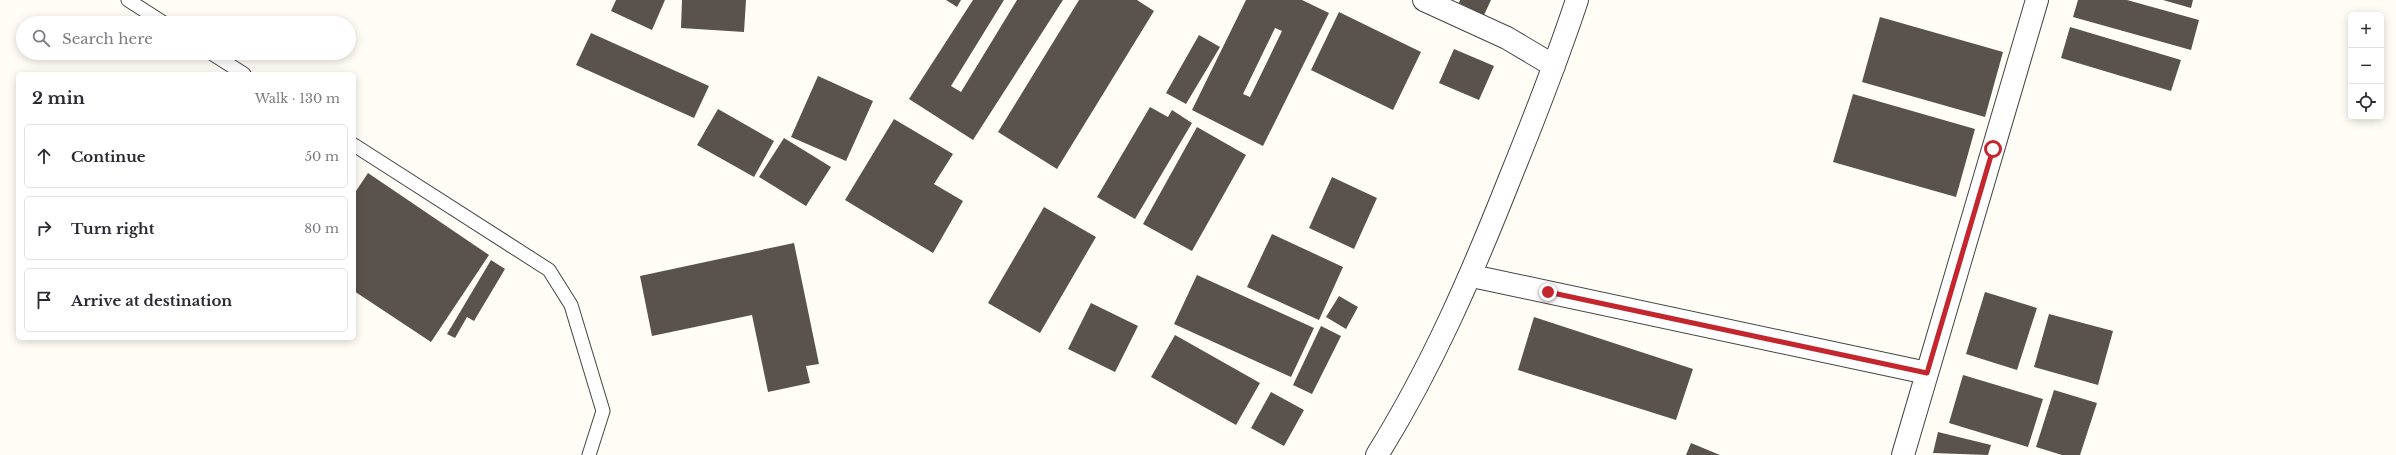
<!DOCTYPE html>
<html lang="en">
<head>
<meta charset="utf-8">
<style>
	:root { --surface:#fff; --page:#f2f2f3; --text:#2b2b33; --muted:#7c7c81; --line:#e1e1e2 }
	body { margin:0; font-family:"Libre Baskerville",serif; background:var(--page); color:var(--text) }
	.controls { position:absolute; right:12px; top:12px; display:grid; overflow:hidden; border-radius:6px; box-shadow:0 2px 10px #0003 }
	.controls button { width:36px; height:36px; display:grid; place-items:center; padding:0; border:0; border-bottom:1px solid var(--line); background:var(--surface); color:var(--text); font:20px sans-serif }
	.stop { position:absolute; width:12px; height:12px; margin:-9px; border:3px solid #c4262e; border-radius:50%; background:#fff }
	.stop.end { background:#c4262e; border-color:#fff; box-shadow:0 1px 4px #0008 }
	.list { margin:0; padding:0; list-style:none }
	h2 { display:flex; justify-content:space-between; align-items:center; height:52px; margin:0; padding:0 16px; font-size:17px }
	h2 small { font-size:13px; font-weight:400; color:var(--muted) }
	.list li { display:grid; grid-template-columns:26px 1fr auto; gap:12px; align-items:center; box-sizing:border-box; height:64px; margin:0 8px 8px; padding:0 8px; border:1px solid var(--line); border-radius:6px }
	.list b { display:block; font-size:15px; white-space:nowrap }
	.list em { font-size:13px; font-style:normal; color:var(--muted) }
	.icon { flex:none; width:22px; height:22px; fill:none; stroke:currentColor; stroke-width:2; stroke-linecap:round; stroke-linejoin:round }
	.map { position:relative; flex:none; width:2396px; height:455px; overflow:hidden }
	.search { position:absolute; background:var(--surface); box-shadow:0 2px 10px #0003; left:16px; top:16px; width:340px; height:44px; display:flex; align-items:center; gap:10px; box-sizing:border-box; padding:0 14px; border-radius:22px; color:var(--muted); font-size:15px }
	.panel { position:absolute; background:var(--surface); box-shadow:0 2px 10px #0003; left:16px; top:72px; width:340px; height:268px; border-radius:6px }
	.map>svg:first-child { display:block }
</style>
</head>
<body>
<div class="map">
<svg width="2396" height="455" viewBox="0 0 2396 455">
	<rect width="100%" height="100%" fill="#fffdf5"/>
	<path fill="#5a524d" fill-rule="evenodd" d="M616,0H665L652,30L611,11Z
		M682,0H746L744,32L681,28Z
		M946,0H961L957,7Z
		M973,0H1004L951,86L961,92L1017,0H1063L973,140L909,99Z
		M1079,0H1137L1154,11L1057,169L998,132Z
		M1246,0H1302L1329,13L1263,146L1192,110ZM1275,28L1282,31L1250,97L1243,94Z
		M1460,0H1491L1484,15L1459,3Z
		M2078,0H2127L2199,20L2191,50L2073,17Z
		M2163,0H2193L2191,8Z
		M1339,12L1421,52L1393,110L1311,70Z
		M1880,17L2003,52L1985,117L1862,82Z
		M2070,27L2181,60L2171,91L2061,58Z
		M591,33L709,86L694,118L576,65Z
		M1199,35L1220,47L1186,104L1166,93Z
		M1454,49L1494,66L1479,100L1439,83Z
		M818,76L873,101L846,161L791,137Z
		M1853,94L1975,129L1956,197L1833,162Z
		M1150,107L1168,117L1172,110L1192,123L1135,219L1097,197Z
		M718,109L774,141L754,177L697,145Z
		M894,119L953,154L934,184L963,201L933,253L845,200Z
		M1197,127L1246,155L1192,251L1143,224Z
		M784,138L831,167L806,206L759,177Z
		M368,173L489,255L431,342L354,291V194Z
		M1332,177L1377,198L1354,249L1309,228Z
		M1044,207L1096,237L1040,333L988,303Z
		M1272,234L1343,267L1319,320L1247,287Z
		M794,243L819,364L806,366L810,383L768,392L752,315L652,336L640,276Z
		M491,260L505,269L474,321L467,317L455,338L447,334Z
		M1197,275L1314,328L1291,377L1174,324Z
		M1985,292L2037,308L2017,370L1966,354Z
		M1339,296L1358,307L1346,329L1326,317Z
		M1091,303L1138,326L1115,372L1068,349Z
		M2049,314L2113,331L2098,385L2034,367Z
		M1534,317L1693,369L1676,420L1518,370Z
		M1321,326L1341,336L1312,394L1293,385Z
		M1175,335L1260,383L1236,425L1151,377Z
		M1963,375L2043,399L2028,447L1949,423Z
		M2054,390L2097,403L2080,455H2062L2036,447Z
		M1271,392L1304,410L1284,446L1251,428Z
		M1938,432L1991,445L1988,455L1933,453Z
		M1691,443L1720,455H1686Z"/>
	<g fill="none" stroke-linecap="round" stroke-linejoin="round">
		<g stroke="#444" stroke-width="15">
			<path id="lane" d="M128,0L164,23
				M211,53L244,74
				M354,145L549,270L571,305L603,411L589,455"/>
		</g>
		<g stroke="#444" stroke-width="24">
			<path id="street" d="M1424,0L1507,38L1554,66
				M1472,276L1927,373
				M1377,455C1432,367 1472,274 1510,178C1534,119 1557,60 1577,0
				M1903,455L2037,0"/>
		</g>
		<use href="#lane" stroke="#fff" stroke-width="13"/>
		<use href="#street" stroke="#fff" stroke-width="22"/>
	</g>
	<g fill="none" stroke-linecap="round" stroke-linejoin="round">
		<path stroke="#c4262e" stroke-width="5" d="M1548,292L1927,373L1993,149"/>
	</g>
</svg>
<div class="controls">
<button>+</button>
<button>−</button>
<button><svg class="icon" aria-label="locate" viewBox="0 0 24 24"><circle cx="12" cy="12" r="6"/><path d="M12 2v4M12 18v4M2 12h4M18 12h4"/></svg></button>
</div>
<div class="stop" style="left:1993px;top:149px"></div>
<div class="stop end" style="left:1548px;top:292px"></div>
<div class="search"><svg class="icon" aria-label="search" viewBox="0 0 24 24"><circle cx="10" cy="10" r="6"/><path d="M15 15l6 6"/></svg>Search here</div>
<section class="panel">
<h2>2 min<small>Walk · 130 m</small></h2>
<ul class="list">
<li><svg class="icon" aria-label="ahead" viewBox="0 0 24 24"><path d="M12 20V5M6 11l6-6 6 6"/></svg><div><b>Continue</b></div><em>50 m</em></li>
<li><svg class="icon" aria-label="right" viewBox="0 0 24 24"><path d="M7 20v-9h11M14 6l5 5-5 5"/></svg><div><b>Turn right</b></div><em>80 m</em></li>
<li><svg class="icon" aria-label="arrive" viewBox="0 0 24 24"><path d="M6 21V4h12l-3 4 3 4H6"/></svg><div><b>Arrive at destination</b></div></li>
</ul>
</section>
</div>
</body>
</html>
